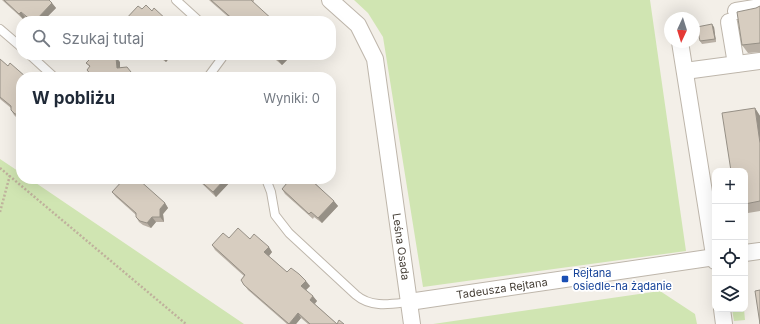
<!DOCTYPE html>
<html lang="pl">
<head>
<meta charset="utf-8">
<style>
	:root { --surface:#fff; --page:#f2f2f3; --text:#1f2937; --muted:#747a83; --line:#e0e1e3 }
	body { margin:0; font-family:Inter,sans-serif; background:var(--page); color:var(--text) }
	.controls { position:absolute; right:12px; bottom:12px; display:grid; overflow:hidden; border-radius:8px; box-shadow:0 4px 16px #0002 }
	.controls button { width:36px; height:36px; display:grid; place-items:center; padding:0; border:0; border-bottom:1px solid var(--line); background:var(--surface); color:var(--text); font:20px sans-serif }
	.compass { position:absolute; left:664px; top:12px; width:36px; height:36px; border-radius:50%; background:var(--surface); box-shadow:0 4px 16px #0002; rotate:184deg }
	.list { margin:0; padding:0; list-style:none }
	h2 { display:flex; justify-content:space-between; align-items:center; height:52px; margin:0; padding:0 16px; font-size:17px }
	h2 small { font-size:13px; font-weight:400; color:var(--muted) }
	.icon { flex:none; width:22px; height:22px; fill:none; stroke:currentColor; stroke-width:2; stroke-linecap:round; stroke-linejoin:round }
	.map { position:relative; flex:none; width:760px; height:324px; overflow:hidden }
	.search { position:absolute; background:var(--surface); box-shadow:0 4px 16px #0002; left:16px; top:16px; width:320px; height:44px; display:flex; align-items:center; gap:10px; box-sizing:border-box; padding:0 14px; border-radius:16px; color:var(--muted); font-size:15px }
	.panel { position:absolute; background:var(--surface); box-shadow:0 4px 16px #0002; left:16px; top:72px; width:320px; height:112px; border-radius:16px }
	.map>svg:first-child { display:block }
</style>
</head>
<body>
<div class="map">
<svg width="760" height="324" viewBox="0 0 760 324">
	<rect width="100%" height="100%" fill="#f3efe8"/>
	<path fill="#d0e5b2" d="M354,0H650L686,251L423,287L383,37L368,13Z
		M0,159L21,173V179H30L244,324H0Z
		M660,291L695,314L697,324H433Z
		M732,309H744L745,320L734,321Z"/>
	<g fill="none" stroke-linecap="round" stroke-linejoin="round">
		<g stroke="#beb6ab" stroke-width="10">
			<path id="lane" d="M176,0L199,21
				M0,29L21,47
				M30,55L54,77
				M208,77L222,58V55
				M266,179L271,192L275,215L289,233L356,295C371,308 391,304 409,302"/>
		</g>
		<g stroke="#beb6ab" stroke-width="18">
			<g id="street">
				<path id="s1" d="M330,0L358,25L375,59L412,324"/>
				<path d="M736,11L760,7"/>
				<path d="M729,22L736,64"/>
				<path d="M680,42L715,261"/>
				<path d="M685,71L760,61"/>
				<path d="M745,253L760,251"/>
				<path id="s2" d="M409,302L715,257"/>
				<path d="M722,309L724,324"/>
			</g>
		</g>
		<path stroke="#bfb19c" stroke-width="2.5" stroke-dasharray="2 2" stroke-linecap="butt" d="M0,168L186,324
			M0,212L10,175"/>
		<use href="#lane" stroke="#fff" stroke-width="8"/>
		<use href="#street" stroke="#fff" stroke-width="16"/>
	</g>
	<path fill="#b9b0a5" d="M2,0H49L56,8L43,21H30L25,17L23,19Z
		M209,0H254V1L253,2L274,21H233Z
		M760,6V52L748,53L742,45L756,8Z
		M714,27L716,42L702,44L700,41Z
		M156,55H172L166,62Z
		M270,55H294L295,59L287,60L282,65Z
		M0,59L21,77V119H18L14,115L11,110V108L0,99Z
		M120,62V68L135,77H92L87,70L90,67L86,63Z
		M755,108L760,116V211L748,213L745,208V171Z
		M80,179H91L80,180Z
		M197,179H232V180L216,197Z
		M287,179H314L315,183L338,206L322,223L314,217L313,219L285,194L282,189L287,183Z
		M112,192L165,203L168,208L163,214L164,222H156L151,228L143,225L139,222L136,217V215L116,197Z
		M250,239L272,252L269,256L287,272L310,286L306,290L317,301L315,304L337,324H344H308L301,318L296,324H287L248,290L241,280L244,276L215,250L212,245Z"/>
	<path fill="#969086" d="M52,3L56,8L43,21H35Z
		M21,12L25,17L23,19L19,14Z
		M712,24L714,27L716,42L715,39Z
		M164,55H172L166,62L162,57Z
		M283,55L287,60L282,65L278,60Z
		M292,55H294L295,59Z
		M116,57L120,62V73L117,68Z
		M755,108L760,116V143Z
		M225,179H232V180L216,197L213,192Z
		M311,179H314L315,185L311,180Z
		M334,201L338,206L322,223L318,218Z
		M165,203L168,208L163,214L164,222L160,217V209Z
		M152,217L156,222L151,228L147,223Z
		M269,247L272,252L268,257L264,252Z
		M306,281L310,286L305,291L301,286Z
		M313,296L317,301L314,304L310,300Z
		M298,313L301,318L296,324H289Z"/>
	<path fill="#d7cdc0" stroke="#969086" d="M4,0H49L52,3L35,21H32L21,12L19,14Z
		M211,0H251L274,21H235Z
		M146,5L152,11L154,8L168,21H124L138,6L142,9Z
		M760,6V43L742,45L737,12L756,8Z
		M712,24L715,39L700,41L697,27Z
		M94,55H113L116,57L117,68L127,67L135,77H93L87,70L90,66L86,63Z
		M272,55H283L278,60Z
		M0,59L8,66L10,63L26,77H21V116L19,114H15L11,110V106L0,97Z
		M755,108L760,143V201L745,204V171H731L722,113Z
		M124,179H134L136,181L137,179H138L165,203L160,209V217H152L147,223L140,221L136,217V213L112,192Z
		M198,179H225L213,192Z
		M287,179H311V180L334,201L318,218L311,212L309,214L282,189L287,183Z
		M238,228L250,239L254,234L269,247L264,252L287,272L291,268L299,274L306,281L301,286L313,296L310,300L337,324L339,320L344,324H310L298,313L289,324L244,285L241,280L245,275L212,245L223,233L229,238Z
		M760,290V324L755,291Z"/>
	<rect fill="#1a4fb4" stroke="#fff" stroke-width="1.5" x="561" y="275" width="8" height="8" rx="2"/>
	<g text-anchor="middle" stroke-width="3.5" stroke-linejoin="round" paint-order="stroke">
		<g font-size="11" fill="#463f37" stroke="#fff">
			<text dy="4" stroke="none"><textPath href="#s1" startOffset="265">Leśna Osada</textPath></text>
			<text dy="4" stroke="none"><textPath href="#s2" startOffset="94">Tadeusza Rejtana</textPath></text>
		</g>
		<g font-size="11" fill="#164399" stroke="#fff" text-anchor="start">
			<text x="573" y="277">Rejtana<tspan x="573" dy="13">osiedle-na żądanie</tspan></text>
		</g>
	</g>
</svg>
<div class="controls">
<button>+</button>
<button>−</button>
<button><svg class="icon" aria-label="locate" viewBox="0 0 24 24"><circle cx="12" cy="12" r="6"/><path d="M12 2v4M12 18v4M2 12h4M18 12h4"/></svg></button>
<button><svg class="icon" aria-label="layers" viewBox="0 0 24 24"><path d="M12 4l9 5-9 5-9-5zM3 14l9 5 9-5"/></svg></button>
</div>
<svg class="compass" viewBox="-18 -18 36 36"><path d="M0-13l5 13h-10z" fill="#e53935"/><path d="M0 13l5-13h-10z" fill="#747a83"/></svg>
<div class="search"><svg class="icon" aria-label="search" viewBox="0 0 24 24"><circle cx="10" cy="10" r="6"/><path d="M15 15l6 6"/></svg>Szukaj tutaj</div>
<section class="panel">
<h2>W pobliżu<small>Wyniki: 0</small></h2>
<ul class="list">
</ul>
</section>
</div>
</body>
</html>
